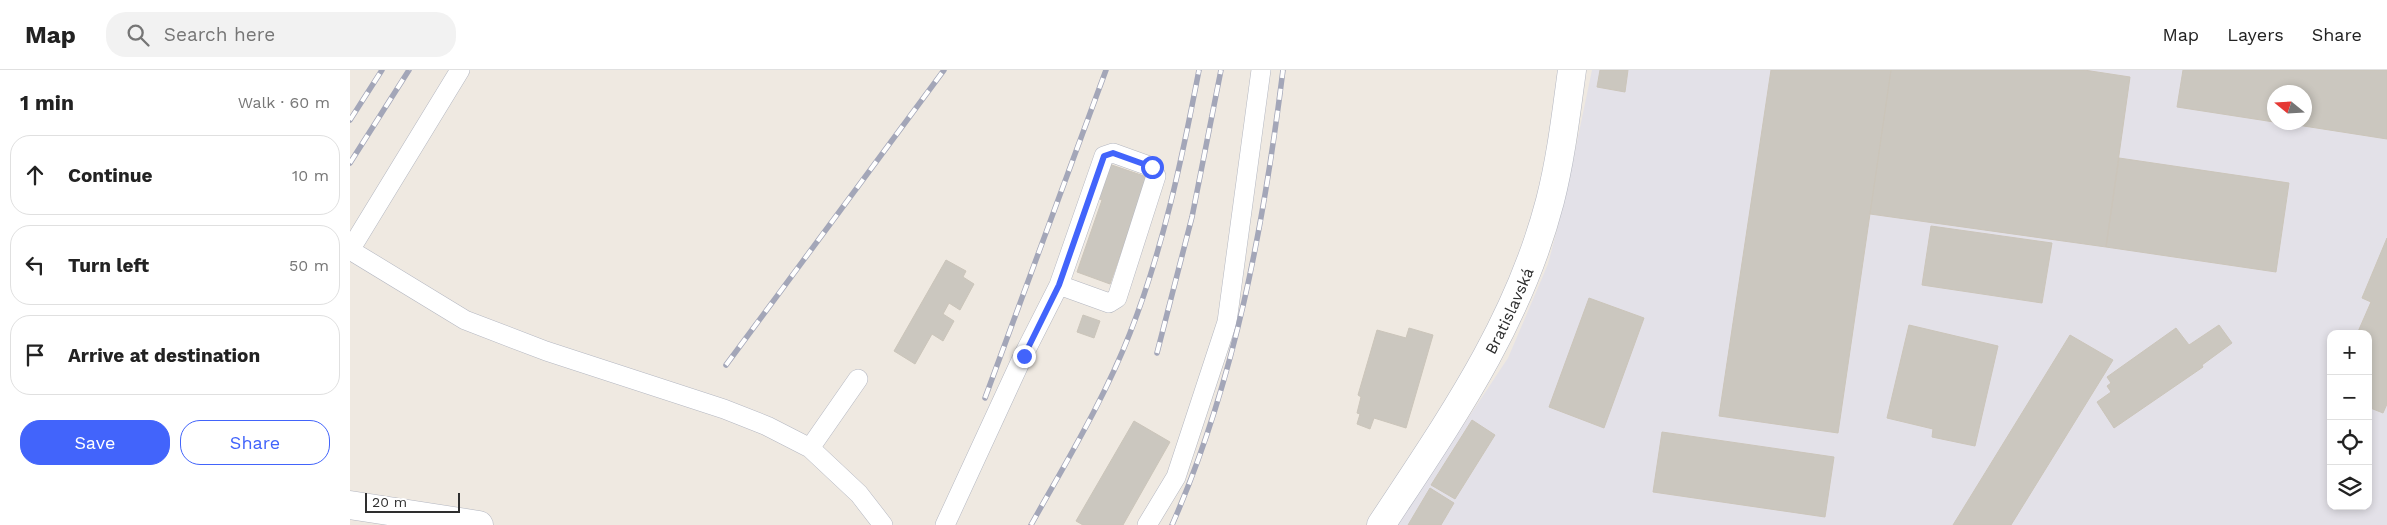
<!DOCTYPE html>
<html lang="en">
<head>
<meta charset="utf-8">
<style>
	:root { --surface:#fff; --page:#f2f2f2; --text:#222; --muted:#767676; --line:#e0e0e0; --accent:#4264fb }
	body { margin:0; font-family:"Work Sans",sans-serif; background:var(--page); color:var(--text) }
	.controls { position:absolute; right:15px; bottom:15px; display:grid; overflow:hidden; border-radius:10px; box-shadow:0 2px 8px #0003 }
	.controls button { width:45px; height:45px; display:grid; place-items:center; padding:0; border:0; border-bottom:1px solid var(--line); background:var(--surface); color:var(--text); font:25px sans-serif }
	.compass { position:absolute; left:1917px; top:15px; width:45px; height:45px; border-radius:50%; background:var(--surface); box-shadow:0 2px 8px #0003; rotate:288deg }
	.scale { position:absolute; left:15px; bottom:12px; width:95px; box-sizing:border-box; padding-left:5px; border:2px solid #2e2e2e; border-top:0; font-size:14px; line-height:18px; white-space:nowrap; color:#2e2e2e; -webkit-text-stroke:4px #fff; paint-order:stroke }
	.stop { position:absolute; width:15px; height:15px; margin:-11px; border:4px solid #4264fb; border-radius:50%; background:#fff }
	.stop.end { background:#4264fb; border-color:#fff; box-shadow:0 1px 5px #0008 }
	.list { margin:0; padding:0; list-style:none }
	h2 { display:flex; justify-content:space-between; align-items:center; height:65px; margin:0; padding:0 20px; font-size:21px }
	h2 small { font-size:16px; font-weight:400; color:var(--muted) }
	.list li { display:grid; grid-template-columns:32px 1fr auto; gap:15px; align-items:center; box-sizing:border-box; height:80px; margin:0 10px 10px; padding:0 10px; border:1px solid var(--line); border-radius:20px }
	.list b { display:block; font-size:19px; white-space:nowrap }
	.list em { font-size:16px; font-style:normal; color:var(--muted) }
	.actions { display:flex; gap:10px; padding:15px 20px }
	.actions a { flex:1; padding:11px 0; border:1px solid var(--accent); border-radius:20px; text-align:center; font-size:18px; color:var(--accent) }
	.actions .main { background:var(--accent); color:#fff }
	.icon { flex:none; width:28px; height:28px; fill:none; stroke:currentColor; stroke-width:2; stroke-linecap:round; stroke-linejoin:round }
	.map { position:relative; flex:none; width:2037px; height:455px; overflow:hidden }
	header { display:flex; align-items:center; gap:30px; box-sizing:border-box; height:70px; padding:0 25px; background:var(--surface); border-bottom:1px solid var(--line) }
	header strong { font-size:24px }
	nav { display:flex; gap:28px; margin-inline-start:auto; font-size:18px }
	.search { width:350px; height:45px; background:var(--page); display:flex; align-items:center; gap:12px; box-sizing:border-box; padding:0 18px; border-radius:20px; color:var(--muted); font-size:19px }
	main { display:flex }
	aside { flex:1; background:var(--surface) }
	.map>svg:first-child { display:block }
</style>
</head>
<body>
<header>
<strong>Map</strong>
<div class="search"><svg class="icon" aria-label="search" viewBox="0 0 24 24"><circle cx="10" cy="10" r="6"/><path d="M15 15l6 6"/></svg>Search here</div>
<nav><a>Map</a><a>Layers</a><a>Share</a></nav>
</header>
<main>
<aside>
<h2>1 min<small>Walk · 60 m</small></h2>
<ul class="list">
<li><svg class="icon" aria-label="ahead" viewBox="0 0 24 24"><path d="M12 20V5M6 11l6-6 6 6"/></svg><div><b>Continue</b></div><em>10 m</em></li>
<li><svg class="icon" aria-label="left" viewBox="0 0 24 24"><path d="M17 20v-9H6M10 6l-5 5 5 5"/></svg><div><b>Turn left</b></div><em>50 m</em></li>
<li><svg class="icon" aria-label="arrive" viewBox="0 0 24 24"><path d="M6 21V4h12l-3 4 3 4H6"/></svg><div><b>Arrive at destination</b></div></li>
</ul>
<div class="actions"><a class="main">Save</a><a>Share</a></div>
</aside>
<div class="map">
<svg width="2037" height="455" viewBox="0 0 2037 455">
	<rect width="100%" height="100%" fill="#efe9e1"/>
	<path fill="#e3e1e8" fill-rule="evenodd" d="M1242,0H2037V455H1047L1158,288L1198,194L1215,129ZM1924,22H1954V52H1924ZM1981,264H2018V436H1981Z"/>
	<path fill="#cbc7bf" stroke="#cbc5ba" d="M1250,0H1278L1275,22L1247,17Z
		M1421,0H1541L1488,363L1369,346Z
		M1541,0H1734L1780,7L1756,177L1520,144Z
		M1833,0H2037V69L1928,52H1954V22H1924V52L1827,37Z
		M1769,88L1939,113L1926,202L1756,177Z
		M750,91L797,107L760,214L727,202L752,130L738,124Z
		M1581,156L1702,173L1692,233L1572,215Z
		M2037,168V334L2033,343L2018,337V264H2007L2021,232L2012,228Z
		M596,190L616,201L613,207L624,214L610,240L599,233L593,244L604,251L593,271L582,264L565,294L544,281Z
		M1239,228L1294,248L1254,358L1199,337Z
		M733,245L750,251L744,268L727,262Z
		M1559,255L1648,276L1625,376L1582,367L1583,359L1537,348Z
		M1869,255L1882,273L1852,295L1853,297L1764,358L1747,332L1761,322L1757,316L1761,313L1757,307L1826,258L1839,275Z
		M1059,258L1083,265L1056,358L1024,348L1020,359L1007,354L1010,344L1007,343L1011,327L1008,325L1027,260L1056,268Z
		M1720,265L1763,290L1661,455H1603Z
		M1122,350L1145,365L1105,429L1081,415Z
		M784,351L820,372L773,455H733L726,451Z
		M1312,362L1484,387L1475,447L1303,422Z
		M1080,418L1104,433L1091,455H1058Z"/>
	<g fill="none" stroke-linecap="round" stroke-linejoin="round">
		<g stroke="#b4b7c1" stroke-width="20">
			<path id="service" d="M0,180L115,250L196,281L374,339L417,356L460,378L509,424L533,455
				M0,180L110,0
				M460,378L508,309
				M595,455L673,286L709,215L754,86L763,83L802,97L806,106L767,228L759,233L709,215
				M797,455L826,407L877,252L911,0"/>
		</g>
		<g stroke="#b4b7c1" stroke-width="29">
			<g id="minor">
				<path d="M0,435L129,455"/>
				<path id="s1" d="M1031,455C1100,350 1168,254 1200,131C1211,88 1216,44 1222,0"/>
			</g>
		</g>
		<use href="#service" stroke="#fff" stroke-width="19"/>
		<use href="#minor" stroke="#fff" stroke-width="28"/>
		<g stroke="#a3a6b8" stroke-width="5.5">
			<path id="rail" d="M0,50L32,0
				M0,93L59,0
				M807,283L842,147L871,0
				M376,295L594,0
				M635,328L756,0
				M681,455C716,392 754,330 780,263C813,179 832,89 849,0
				M822,455C885,312 914,154 933,0"/>
		</g>
		<use href="#rail" stroke="#fff" stroke-width="4" stroke-dasharray="11" stroke-linecap="butt"/>
	</g>
	<g fill="none" stroke-linecap="round" stroke-linejoin="round">
		<path stroke="#4264fb" stroke-width="6" d="M674,286L709,215L754,86L763,83L802,97"/>
	</g>
	<g text-anchor="middle" stroke-width="5" stroke-linejoin="round" paint-order="stroke">
		<g font-size="16" fill="#2e2e2e" stroke="#fff">
			<text dy="6" stroke="none"><textPath href="#s1" startOffset="250">Bratislavská</textPath></text>
		</g>
	</g>
</svg>
<div class="controls">
<button>+</button>
<button>−</button>
<button><svg class="icon" aria-label="locate" viewBox="0 0 24 24"><circle cx="12" cy="12" r="6"/><path d="M12 2v4M12 18v4M2 12h4M18 12h4"/></svg></button>
<button><svg class="icon" aria-label="layers" viewBox="0 0 24 24"><path d="M12 4l9 5-9 5-9-5zM3 14l9 5 9-5"/></svg></button>
</div>
<svg class="compass" viewBox="-18 -18 36 36"><path d="M0-13l5 13h-10z" fill="#e53935"/><path d="M0 13l5-13h-10z" fill="#767676"/></svg>
<div class="scale">20 m</div>
<div class="stop" style="left:802px;top:97px"></div>
<div class="stop end" style="left:674px;top:286px"></div>
</div>
</main>
</body>
</html>
